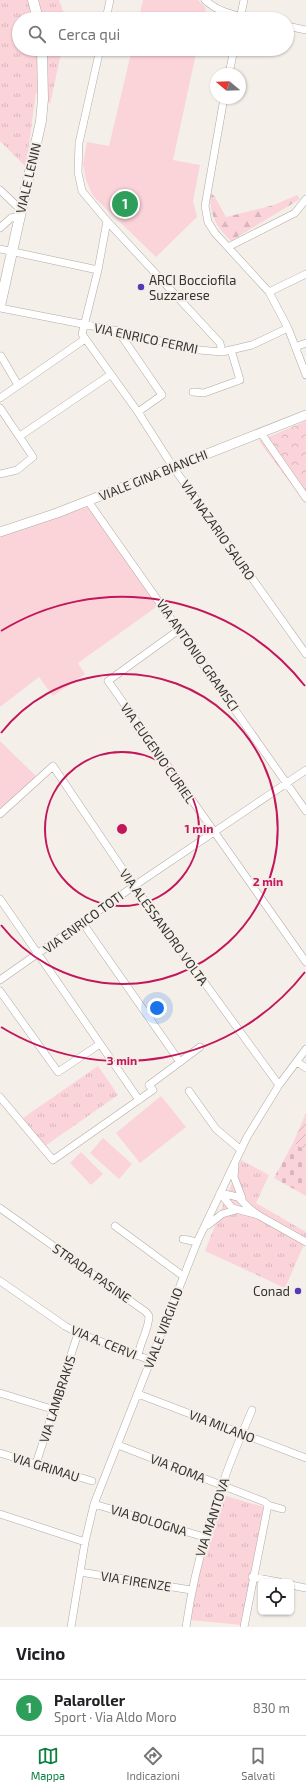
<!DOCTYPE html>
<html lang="it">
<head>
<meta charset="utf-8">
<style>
	:root { --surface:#fff; --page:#f2f2f2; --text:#202124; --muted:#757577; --line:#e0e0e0; --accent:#0b8043 }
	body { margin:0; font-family:"Exo 2",sans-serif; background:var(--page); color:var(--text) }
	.controls { position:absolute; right:12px; bottom:12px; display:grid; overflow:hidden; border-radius:6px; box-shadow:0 1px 3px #0004 }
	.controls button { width:36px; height:36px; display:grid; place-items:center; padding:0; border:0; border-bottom:1px solid var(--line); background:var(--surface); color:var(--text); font:20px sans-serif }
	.compass { position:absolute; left:210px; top:68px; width:36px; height:36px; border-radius:50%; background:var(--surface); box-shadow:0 1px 3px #0004; rotate:289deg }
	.you { position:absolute; left:157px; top:1008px; width:14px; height:14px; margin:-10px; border:3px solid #fff; border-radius:50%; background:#1a73e8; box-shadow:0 0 0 6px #1a73e833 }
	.badge { display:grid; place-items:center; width:26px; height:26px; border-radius:50%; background:var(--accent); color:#fff; font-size:13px; font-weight:700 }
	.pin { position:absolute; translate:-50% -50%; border:2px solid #fff; box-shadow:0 1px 4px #0006 }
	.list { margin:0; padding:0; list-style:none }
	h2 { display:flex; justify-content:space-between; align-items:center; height:52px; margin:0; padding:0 16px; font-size:17px }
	h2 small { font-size:13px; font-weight:400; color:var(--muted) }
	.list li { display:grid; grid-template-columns:26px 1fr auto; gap:12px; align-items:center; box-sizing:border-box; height:56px; padding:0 16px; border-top:1px solid var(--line) }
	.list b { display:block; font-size:15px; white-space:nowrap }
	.list p { margin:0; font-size:13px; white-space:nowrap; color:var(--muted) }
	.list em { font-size:13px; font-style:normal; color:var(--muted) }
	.icon { flex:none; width:22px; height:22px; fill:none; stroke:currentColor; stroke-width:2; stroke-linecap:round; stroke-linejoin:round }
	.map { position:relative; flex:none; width:306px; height:1627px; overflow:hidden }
	.search { position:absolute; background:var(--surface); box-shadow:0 1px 3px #0004; left:12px; right:12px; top:12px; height:44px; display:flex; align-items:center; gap:10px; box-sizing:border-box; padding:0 14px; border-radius:22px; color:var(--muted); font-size:15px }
	.sheet { height:108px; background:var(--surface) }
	nav { display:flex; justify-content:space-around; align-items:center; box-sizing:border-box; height:56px; border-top:1px solid var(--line); background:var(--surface); font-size:11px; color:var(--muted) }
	nav a { display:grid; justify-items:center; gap:2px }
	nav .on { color:var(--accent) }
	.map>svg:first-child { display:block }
</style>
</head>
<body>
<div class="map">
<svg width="306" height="1627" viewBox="0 0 306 1627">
	<defs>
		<pattern id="grass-tufts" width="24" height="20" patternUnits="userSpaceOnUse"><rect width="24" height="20" fill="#fbd4da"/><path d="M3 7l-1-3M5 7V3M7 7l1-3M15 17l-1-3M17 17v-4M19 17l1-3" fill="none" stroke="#d8b7bc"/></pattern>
		<pattern id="forest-firs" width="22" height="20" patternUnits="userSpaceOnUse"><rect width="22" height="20" fill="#fbd4da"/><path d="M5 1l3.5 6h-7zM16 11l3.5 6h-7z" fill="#d8b7bc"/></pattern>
		<pattern id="cemetery-stones" width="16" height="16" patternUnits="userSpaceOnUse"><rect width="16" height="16" fill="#fbd4da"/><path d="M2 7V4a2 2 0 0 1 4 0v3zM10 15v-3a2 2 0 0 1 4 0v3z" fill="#d8b7bc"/></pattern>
		<pattern id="park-crowns" width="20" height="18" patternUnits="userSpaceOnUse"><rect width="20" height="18" fill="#fbd4da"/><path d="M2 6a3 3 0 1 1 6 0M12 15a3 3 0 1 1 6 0" fill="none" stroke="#d8b7bc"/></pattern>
		<pattern id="garden-furrows" width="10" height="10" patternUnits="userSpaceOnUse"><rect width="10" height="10" fill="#fbd4da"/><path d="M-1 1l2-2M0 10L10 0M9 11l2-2" fill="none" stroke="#d8b7bc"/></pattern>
	</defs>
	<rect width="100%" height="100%" fill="#f5efe9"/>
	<path fill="url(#grass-tufts)" d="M0,0H59L66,18L19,19V49H62L50,104L36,92L26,167L0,141Z
		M98,1066L118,1095L45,1146L23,1118Z
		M241,1160L269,1175L256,1203L306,1232V1240L285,1288L205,1251Z
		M219,1494L264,1507L241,1625L191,1620L205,1538Z"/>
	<path fill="url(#forest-firs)" d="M210,192L215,197L226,217L274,205L297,195L300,199L231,241C215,225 210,216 210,192Z"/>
	<path fill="url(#cemetery-stones)" d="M293,1143L306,1150V1196L274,1178Z"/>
	<path fill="url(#park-crowns)" d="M306,421V504L259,441Z"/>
	<path fill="url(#garden-furrows)" d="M306,1113V1150L293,1143Z"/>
	<path fill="#fbd4da" d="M143,0H198L206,8L203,19H139Z
		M132,49H197L173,160L200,165L193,201L197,217L156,257L93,196L86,180L83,164L87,142L109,146Z
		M89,506L159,605L78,663L85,674L53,696L39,677L0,707V535Z
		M0,741L36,776L0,810Z
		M161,1096L186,1127L140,1163L116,1133Z
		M103,1138L132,1164L119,1179L90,1153Z
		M81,1152L103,1174L91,1185L70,1163Z"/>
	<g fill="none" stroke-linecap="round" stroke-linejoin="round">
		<g stroke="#b0aaa5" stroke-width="8">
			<path id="minor" d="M205,0C219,13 235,15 253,19
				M106,19L110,0
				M240,19L244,0
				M287,26L306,30
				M100,49L79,143L78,172L82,191L107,221L220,343L222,352
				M229,74L234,49
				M224,98L205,206L208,222L215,233L269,292L288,328L306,375
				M0,190L21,210
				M107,221L98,270L82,334L138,412L173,467L306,654
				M0,228L11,218L19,216
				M228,247L295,213L306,199
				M0,249L98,270
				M269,292L306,274
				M0,308L118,331L199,350L222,352L252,345L288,328
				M118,331L162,395L138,412
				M295,347L306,343
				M1,356L18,385
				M193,392L204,393L240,380L231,350
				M0,398L85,339
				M0,408L33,457L17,470L0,474
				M261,433L306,498
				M20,436L110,375
				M88,501L306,811
				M180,629L108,681L306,962
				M0,814L53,766L134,886L279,1085
				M0,899L139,1100
				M0,980L134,886L306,770
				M0,991L58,1072L100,1044
				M180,1062L200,1047
				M297,1062L306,1068
				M189,1091L216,1129L241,1150
				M0,1097L53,1160L153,1090L149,1085L180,1062L82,922
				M235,1166L234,1177L242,1198
				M0,1208L146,1312L149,1316C149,1329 140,1342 138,1356
				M258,1215L232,1208L220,1193L238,1197L249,1208L258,1215L306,1242
				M208,1225L222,1214L236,1210
				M115,1226L183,1276
				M183,1239L197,1242
				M0,1281L65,1326L78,1333L150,1360
				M0,1393L55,1410
				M138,1394L306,1458
				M118,1445L265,1502L268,1505L282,1509
				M0,1453L92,1481
				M36,1464L78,1333
				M94,1504L204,1537
				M0,1514L85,1542
				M80,1572L191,1590
				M252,1577L279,1582
				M291,1585L306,1588
				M71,1627L85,1542L94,1504L198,1240L247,1137L279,1085L306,1049
				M186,1627C197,1550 221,1481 252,1410
				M244,1627L268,1505"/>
		</g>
		<g stroke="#b0aaa5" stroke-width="10">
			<path id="tertiary" d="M0,532L57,513L306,415"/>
		</g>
		<g stroke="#b0aaa5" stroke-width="11">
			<path id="secondary" d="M33,0L38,19
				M0,306L41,121L43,99L42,49"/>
		</g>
		<use href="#minor" stroke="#fff" stroke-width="7"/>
		<use href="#tertiary" stroke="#fff" stroke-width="9"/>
		<use href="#secondary" stroke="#fff" stroke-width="10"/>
	</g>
	<g fill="none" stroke="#c2185b" stroke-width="2">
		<circle cx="122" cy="829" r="77"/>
		<path d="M1 733A155 155 0 1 1 1 925"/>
		<path d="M305 972A232 232 0 0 1 1 1027M1 631A232 232 0 0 1 305 686"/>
	</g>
	<g fill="#543bb3" stroke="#f5efe9" stroke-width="1.5">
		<circle cx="141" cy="287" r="4"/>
		<circle cx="298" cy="1291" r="4"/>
	</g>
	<g text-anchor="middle" stroke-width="4" stroke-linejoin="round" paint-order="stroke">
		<g font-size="13" fill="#363431" stroke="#f5efe9">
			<text transform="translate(28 178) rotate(-77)" y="5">VIALE LENIN</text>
			<text transform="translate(146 338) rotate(12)" y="5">VIA ENRICO FERMI</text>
			<text transform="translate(153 475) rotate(-22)" y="5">VIALE GINA BIANCHI</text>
			<text transform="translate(218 530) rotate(55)" y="5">VIA NAZARIO SAURO</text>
			<text transform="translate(198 655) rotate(55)" y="5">VIA ANTONIO GRAMSCI</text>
			<text transform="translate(158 753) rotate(55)" y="5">VIA EUGENIO CURIEL</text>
			<text transform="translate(83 922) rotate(-36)" y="5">VIA ENRICO TOTI</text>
			<text transform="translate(164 927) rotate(54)" y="5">VIA ALESSANDRO VOLTA</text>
			<text transform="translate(92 1273) rotate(35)" y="5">STRADA PASINE</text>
			<text transform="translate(163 1328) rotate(-69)" y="5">VIALE VIRGILIO</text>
			<text transform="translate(104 1342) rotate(22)" y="5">VIA A. CERVI</text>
			<text transform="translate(57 1399) rotate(-72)" y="5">VIA LAMBRAKIS</text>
			<text transform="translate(222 1426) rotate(21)" y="5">VIA MILANO</text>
			<text transform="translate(46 1467) rotate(17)" y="5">VIA GRIMAU</text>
			<text transform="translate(178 1468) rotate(21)" y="5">VIA ROMA</text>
			<text transform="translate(212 1517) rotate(-72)" y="5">VIA MANTOVA</text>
			<text transform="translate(149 1520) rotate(17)" y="5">VIA BOLOGNA</text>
			<text transform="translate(136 1581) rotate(9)" y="5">VIA FIRENZE</text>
		</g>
		<g font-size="13" fill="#363431" stroke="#f5efe9" text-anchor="start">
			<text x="149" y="285">ARCI Bocciofila<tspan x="149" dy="15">Suzzarese</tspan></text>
			<text x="290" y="1296" text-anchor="end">Conad</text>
		</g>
	</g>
	<circle cx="122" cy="829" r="6" fill="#c2185b" stroke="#f5efe9" stroke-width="2"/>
	<g font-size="12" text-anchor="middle" font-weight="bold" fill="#c2185b" stroke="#f5efe9" stroke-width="4" stroke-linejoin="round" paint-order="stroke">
		<text x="199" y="833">1 min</text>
		<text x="268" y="886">2 min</text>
		<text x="122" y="1065">3 min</text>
	</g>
</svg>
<div class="controls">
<button><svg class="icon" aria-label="locate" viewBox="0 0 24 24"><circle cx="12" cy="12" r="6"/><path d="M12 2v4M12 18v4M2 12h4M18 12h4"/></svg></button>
</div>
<svg class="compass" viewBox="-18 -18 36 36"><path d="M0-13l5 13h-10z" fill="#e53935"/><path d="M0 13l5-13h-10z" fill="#757577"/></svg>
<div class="you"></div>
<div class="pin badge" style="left:125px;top:204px;background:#2e9e5b">1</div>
<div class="search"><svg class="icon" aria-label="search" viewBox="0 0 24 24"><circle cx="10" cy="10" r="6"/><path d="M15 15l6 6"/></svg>Cerca qui</div>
</div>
<section class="sheet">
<h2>Vicino<small></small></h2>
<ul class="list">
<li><span class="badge" style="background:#2e9e5b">1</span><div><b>Palaroller</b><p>Sport · Via Aldo Moro</p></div><em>830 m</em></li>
</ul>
</section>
<nav>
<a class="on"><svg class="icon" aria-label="map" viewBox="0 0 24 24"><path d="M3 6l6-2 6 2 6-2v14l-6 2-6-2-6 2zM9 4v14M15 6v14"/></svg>Mappa</a>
<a><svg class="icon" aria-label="directions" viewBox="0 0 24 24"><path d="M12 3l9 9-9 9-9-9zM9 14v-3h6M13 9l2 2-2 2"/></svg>Indicazioni</a>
<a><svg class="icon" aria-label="saved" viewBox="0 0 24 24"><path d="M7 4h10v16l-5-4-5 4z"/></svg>Salvati</a>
</nav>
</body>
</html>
